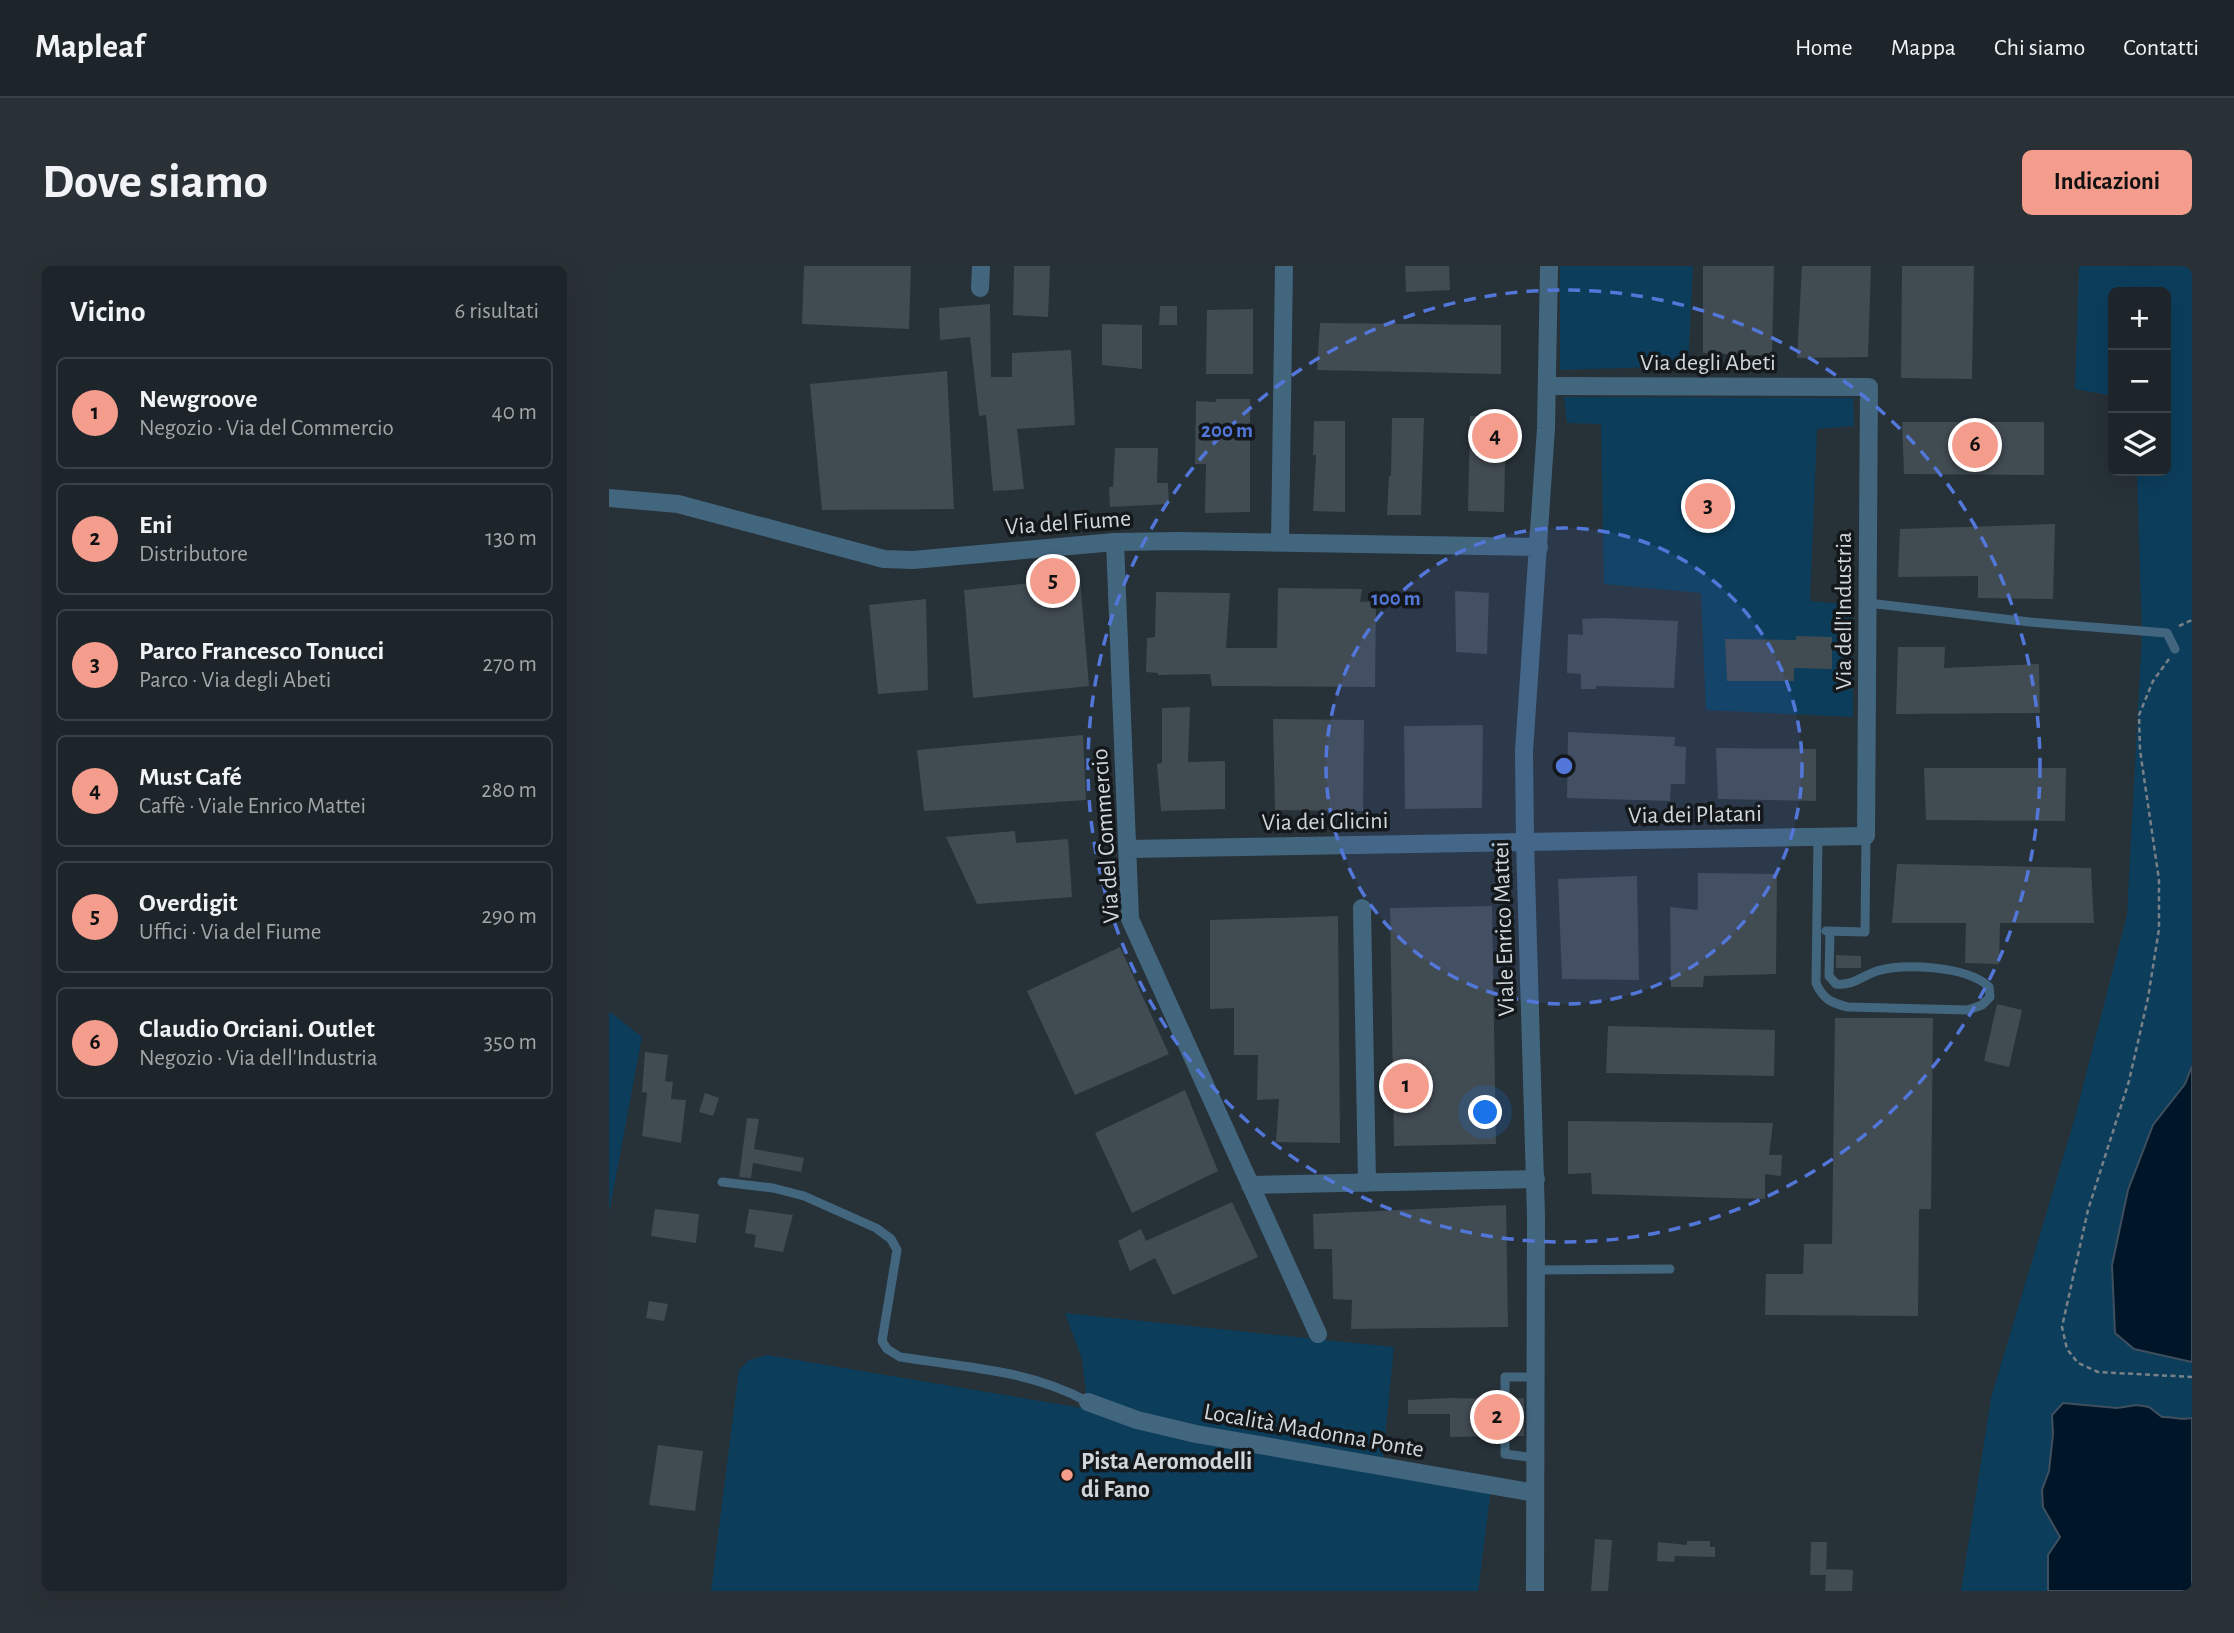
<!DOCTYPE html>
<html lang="it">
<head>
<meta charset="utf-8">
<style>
	:root { --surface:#1d252a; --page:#2a3136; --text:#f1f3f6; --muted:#a0a5a8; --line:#3b4247; --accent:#f49d8d }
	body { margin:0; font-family:"Alegreya Sans",sans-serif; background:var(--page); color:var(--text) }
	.controls { position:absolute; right:21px; top:21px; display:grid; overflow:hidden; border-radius:10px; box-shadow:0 7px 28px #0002 }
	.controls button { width:63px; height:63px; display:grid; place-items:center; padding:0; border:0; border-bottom:2px solid var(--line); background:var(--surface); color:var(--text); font:35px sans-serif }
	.you { position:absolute; left:877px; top:847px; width:24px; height:24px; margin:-18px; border:5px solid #fff; border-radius:50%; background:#1a73e8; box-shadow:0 0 0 10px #1a73e833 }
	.badge { display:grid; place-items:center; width:46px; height:46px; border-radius:50%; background:var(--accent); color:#111; font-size:23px; font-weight:700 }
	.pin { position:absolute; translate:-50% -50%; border:4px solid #fff; box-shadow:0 2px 7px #0006 }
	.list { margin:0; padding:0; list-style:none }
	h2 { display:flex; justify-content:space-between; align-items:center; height:91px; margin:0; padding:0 28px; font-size:30px }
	h2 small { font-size:23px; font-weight:400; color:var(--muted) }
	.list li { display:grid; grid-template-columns:46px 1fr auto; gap:21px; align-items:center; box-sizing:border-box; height:112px; margin:0 14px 14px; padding:0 14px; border:2px solid var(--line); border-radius:10px }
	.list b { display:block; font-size:26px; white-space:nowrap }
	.list p { margin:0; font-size:23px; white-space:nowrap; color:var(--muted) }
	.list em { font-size:23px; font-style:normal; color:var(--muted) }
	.icon { flex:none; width:38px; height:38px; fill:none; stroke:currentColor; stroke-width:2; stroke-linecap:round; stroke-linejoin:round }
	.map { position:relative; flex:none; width:1583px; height:1325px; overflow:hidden; border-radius:10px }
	header { display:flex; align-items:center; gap:42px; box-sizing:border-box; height:98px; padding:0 35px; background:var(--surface); border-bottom:2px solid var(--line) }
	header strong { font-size:33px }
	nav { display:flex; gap:38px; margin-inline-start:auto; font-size:24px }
	.intro { display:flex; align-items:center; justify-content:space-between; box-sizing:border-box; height:168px; padding:0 42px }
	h1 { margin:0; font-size:49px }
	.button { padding:18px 32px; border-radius:10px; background:var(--accent); color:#111; font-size:24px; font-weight:700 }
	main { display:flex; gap:42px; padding:0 42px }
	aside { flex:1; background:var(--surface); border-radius:10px; box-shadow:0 7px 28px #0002 }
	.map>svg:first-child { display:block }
</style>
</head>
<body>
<header>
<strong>Mapleaf</strong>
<nav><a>Home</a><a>Mappa</a><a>Chi siamo</a><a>Contatti</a></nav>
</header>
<div class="intro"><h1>Dove siamo</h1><a class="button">Indicazioni</a></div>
<main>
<aside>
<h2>Vicino<small>6 risultati</small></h2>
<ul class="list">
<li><span class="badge">1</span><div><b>Newgroove</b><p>Negozio · Via del Commercio</p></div><em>40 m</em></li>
<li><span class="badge">2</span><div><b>Eni</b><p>Distributore</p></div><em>130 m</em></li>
<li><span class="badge">3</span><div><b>Parco Francesco Tonucci</b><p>Parco · Via degli Abeti</p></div><em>270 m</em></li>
<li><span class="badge">4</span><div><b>Must Café</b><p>Caffè · Viale Enrico Mattei</p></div><em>280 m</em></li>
<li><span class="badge">5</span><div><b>Overdigit</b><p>Uffici · Via del Fiume</p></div><em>290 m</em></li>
<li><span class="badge">6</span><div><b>Claudio Orciani. Outlet</b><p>Negozio · Via dell'Industria</p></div><em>350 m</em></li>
</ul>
</aside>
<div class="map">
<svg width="1583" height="1325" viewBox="0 0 1583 1325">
	<rect width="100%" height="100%" fill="#273138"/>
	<path fill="#0c3e5c" d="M951,0H1084L1079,100L951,104Z
		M1470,0H1583V1325H1352L1382,1132L1465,855L1518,649L1533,369L1528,205H1557V26H1504V130L1466,123Z
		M955,131L1244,132L1245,160L1208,163L1201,335L1243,339L1244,451L1097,444L1092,327L995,318L992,158L958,157Z
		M0,745L33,771L0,947Z
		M456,1047L785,1081L774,1192L882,1223L869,1325H102L130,1104L140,1094L158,1089L479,1143L473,1093Z"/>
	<path fill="#001527" stroke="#3f4f5d" stroke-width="2" d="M1583,800V1096L1525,1083L1506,1067L1503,999L1519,924L1544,859L1576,818Z
		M1454,1137L1508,1142L1528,1139L1540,1141L1553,1151C1563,1150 1574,1155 1583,1152V1325H1439V1289L1451,1271L1434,1241L1433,1224L1440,1205L1444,1168L1443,1149Z"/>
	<path fill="#414b52" d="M195,0H302L300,63L193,58Z
		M405,0H441L439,51L404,49Z
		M796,0H840L841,24L797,26Z
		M1094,0H1165L1163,90L1094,87Z
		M1193,0H1262L1259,91L1188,92Z
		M1293,0H1365L1363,113L1292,112Z
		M381,38L382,111H403V87L462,84L466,159L408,163L415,223L384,225L377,149L370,150L361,71L331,74L330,42Z
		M551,40H568V59H550Z
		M644,43V108H597L598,44Z
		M711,57L892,59V108L708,104Z
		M493,58L533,59V103L493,99Z
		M338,105L345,243L213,244L201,118Z
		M607,133H641V246L596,247L597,198H586L587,135L607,136Z
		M861,150L897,151L895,246L859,245Z
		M783,152H815L812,249H778L780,210H782Z
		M705,155H736V246L704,245L707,189H704Z
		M1293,156H1435V209L1295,208Z
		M506,182H549L548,217H559L560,238L501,241L500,221H504Z
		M1446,258L1444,333L1369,332V310L1289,311L1291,263Z
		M471,312L480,420L364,432L355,324Z
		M669,322L753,323L751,336L767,335L766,421L603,420L601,408L549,409V407L537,406L538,372L546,371L547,326L621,327L617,382H668Z
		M846,325L880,327L878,388L847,386Z
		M317,333L319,424L269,428L260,339Z
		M992,352L1069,355L1065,422L987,420V423H972V408L958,407L959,368L974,369L973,353Z
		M1187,370L1223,371V403L1185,402V415H1118L1116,373L1187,374Z
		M1289,381H1336L1335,402L1430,398L1431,447L1287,448Z
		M581,441L579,496L616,495V543L552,545L548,498L553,497V442Z
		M664,453L755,454L754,545L666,544Z
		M874,459L873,542L796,543L795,460Z
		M959,466L1066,471L1065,480L1077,481L1076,518H1062L1061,535L958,532Z
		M474,469L477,534L315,545L308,484Z
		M1107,482L1207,483V535L1109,533Z
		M1315,502H1457L1456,555L1317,554Z
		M406,565L407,577L459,573L463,631L368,638L337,571Z
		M1288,598L1482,602L1485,657H1391L1390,698L1356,697L1357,657H1283Z
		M1089,607L1168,608L1167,708L1095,710L1094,721H1062L1061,641L1089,644Z
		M1028,610L1030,714L953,713L949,613Z
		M883,640L887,878L785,880L781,642Z
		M729,650L731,877L667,876L670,833L648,834L649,789H625V742L601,743V654Z
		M511,681L560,788L466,829L418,725Z
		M1227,689L1252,690V702H1227Z
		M1388,738L1413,744L1400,801L1375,795Z
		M1226,752H1324L1322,943H1310L1309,1050L1156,1049L1157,1008H1194L1195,978H1223Z
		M999,760L1166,764L1165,810L997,807Z
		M36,786L59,789L56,815L64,816L62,833L77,834L72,877L33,870L38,827L33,826Z
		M576,824L609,905L523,947L486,867Z
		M96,827L110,832L104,850L90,846Z
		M138,852L150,853L145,883L195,892L192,906L144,897L142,912L130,911Z
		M959,855L1164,857L1160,889H1173L1172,910L1156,908V933L983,928L982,907L959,908Z
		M623,936L649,991L564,1029L546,992L521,1005L509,975L532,963L537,975Z
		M897,939L899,1061L742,1063L743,1034L724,1033L723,983H705L704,948Z
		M46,943L90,948L87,977L42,970Z
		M140,943L184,949L174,986L145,981L147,969L136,967Z
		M40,1035L59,1038L55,1055L37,1052Z
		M841,1132L889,1133V1170L841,1171V1148H799V1134Z
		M915,1132V1170H903V1133Z
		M49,1179L94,1185L86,1245L40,1239Z
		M986,1273L1003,1274L999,1325H982Z
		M1078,1275H1101V1281H1106V1291L1066,1290L1065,1296L1048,1295L1049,1276L1078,1279Z
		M1202,1276H1218L1217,1309H1201Z
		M1217,1303L1244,1304L1243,1325H1216Z"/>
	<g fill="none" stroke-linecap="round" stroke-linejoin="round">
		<path stroke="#798187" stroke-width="2.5" stroke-dasharray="5 3.5" stroke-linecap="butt" d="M1570,360L1583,354
			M1560,393L1544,415L1530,449L1531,484L1550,614V663L1539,732L1520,815L1479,944L1453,1061L1458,1083L1469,1097L1489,1106L1583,1111"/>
		<path stroke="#43667f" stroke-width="9" d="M1259,337L1421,356L1558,367L1566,383
			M1209,571L1207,717C1214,733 1222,737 1239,741L1359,744L1373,739L1381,731L1380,721C1359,700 1296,697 1268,705C1253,710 1244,720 1227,718L1220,710L1221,665
			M1217,665L1256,666L1257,570
			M113,916L164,922L195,930L267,962L282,973L288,984L273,1075L278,1083L291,1091C354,1101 422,1104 479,1136
			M927,1004L1061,1003
			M926,1192L896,1188V1111H927"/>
		<path stroke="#43667f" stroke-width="18" d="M371,22L372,0
			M506,276L521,653L709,1068
			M671,276L675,0
			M518,583L1257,570L1260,121L938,120
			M753,642L758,917
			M641,919L927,913
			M479,1136L528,1154L587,1168L926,1227"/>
		<path stroke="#43667f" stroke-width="18" d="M0,232L69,238L275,293L304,294L506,276L571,275L930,281
			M926,1325L927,950L916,576L915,485L937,162L940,0"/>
	</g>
	<circle cx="955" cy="500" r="238" fill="#5377d9" fill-opacity=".12"/>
	<g fill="none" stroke="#5377d9" stroke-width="3.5" stroke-dasharray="12 9">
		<circle cx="955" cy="500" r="238"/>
		<circle cx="955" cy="500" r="476"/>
	</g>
	<circle fill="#f49d8d" stroke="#14181b" stroke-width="2.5" cx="458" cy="1209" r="7"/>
	<g text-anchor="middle" stroke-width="7" stroke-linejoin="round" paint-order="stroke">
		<g font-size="24" fill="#d1d7dc" stroke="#14181b">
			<text x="1099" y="104">Via degli Abeti</text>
			<text transform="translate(459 256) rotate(-4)" y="8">Via del Fiume</text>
			<text transform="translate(1234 345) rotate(-90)" y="8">Via dell'Industria</text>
			<text transform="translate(1086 548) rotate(-1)" y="8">Via dei Platani</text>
			<text transform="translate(716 555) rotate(-1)" y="8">Via dei Glicini</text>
			<text transform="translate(496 570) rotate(-94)" y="8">Via del Commercio</text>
			<text transform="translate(894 663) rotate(-92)" y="8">Viale Enrico Mattei</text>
			<text transform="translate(705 1164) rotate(10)" y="8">Località Madonna Ponte</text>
		</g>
		<g font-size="24" font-weight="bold" fill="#d1d7dc" stroke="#14181b" text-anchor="start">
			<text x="472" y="1203">Pista Aeromodelli<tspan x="472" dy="28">di Fano</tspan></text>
		</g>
	</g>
	<circle cx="955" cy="500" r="10" fill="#5377d9" stroke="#14181b" stroke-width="3.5"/>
	<g font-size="21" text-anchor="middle" font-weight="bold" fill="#5377d9" stroke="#14181b" stroke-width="7" stroke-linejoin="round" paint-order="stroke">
		<text x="618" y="171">200 m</text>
		<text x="787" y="339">100 m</text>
	</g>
</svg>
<div class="controls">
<button>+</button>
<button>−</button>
<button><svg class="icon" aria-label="layers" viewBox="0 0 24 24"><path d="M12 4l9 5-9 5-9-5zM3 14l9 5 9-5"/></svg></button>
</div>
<div class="you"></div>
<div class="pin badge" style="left:797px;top:820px">1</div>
<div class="pin badge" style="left:888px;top:1151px">2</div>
<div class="pin badge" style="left:1099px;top:240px">3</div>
<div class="pin badge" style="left:886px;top:170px">4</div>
<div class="pin badge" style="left:444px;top:315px">5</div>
<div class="pin badge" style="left:1366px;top:179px">6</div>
</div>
</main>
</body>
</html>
